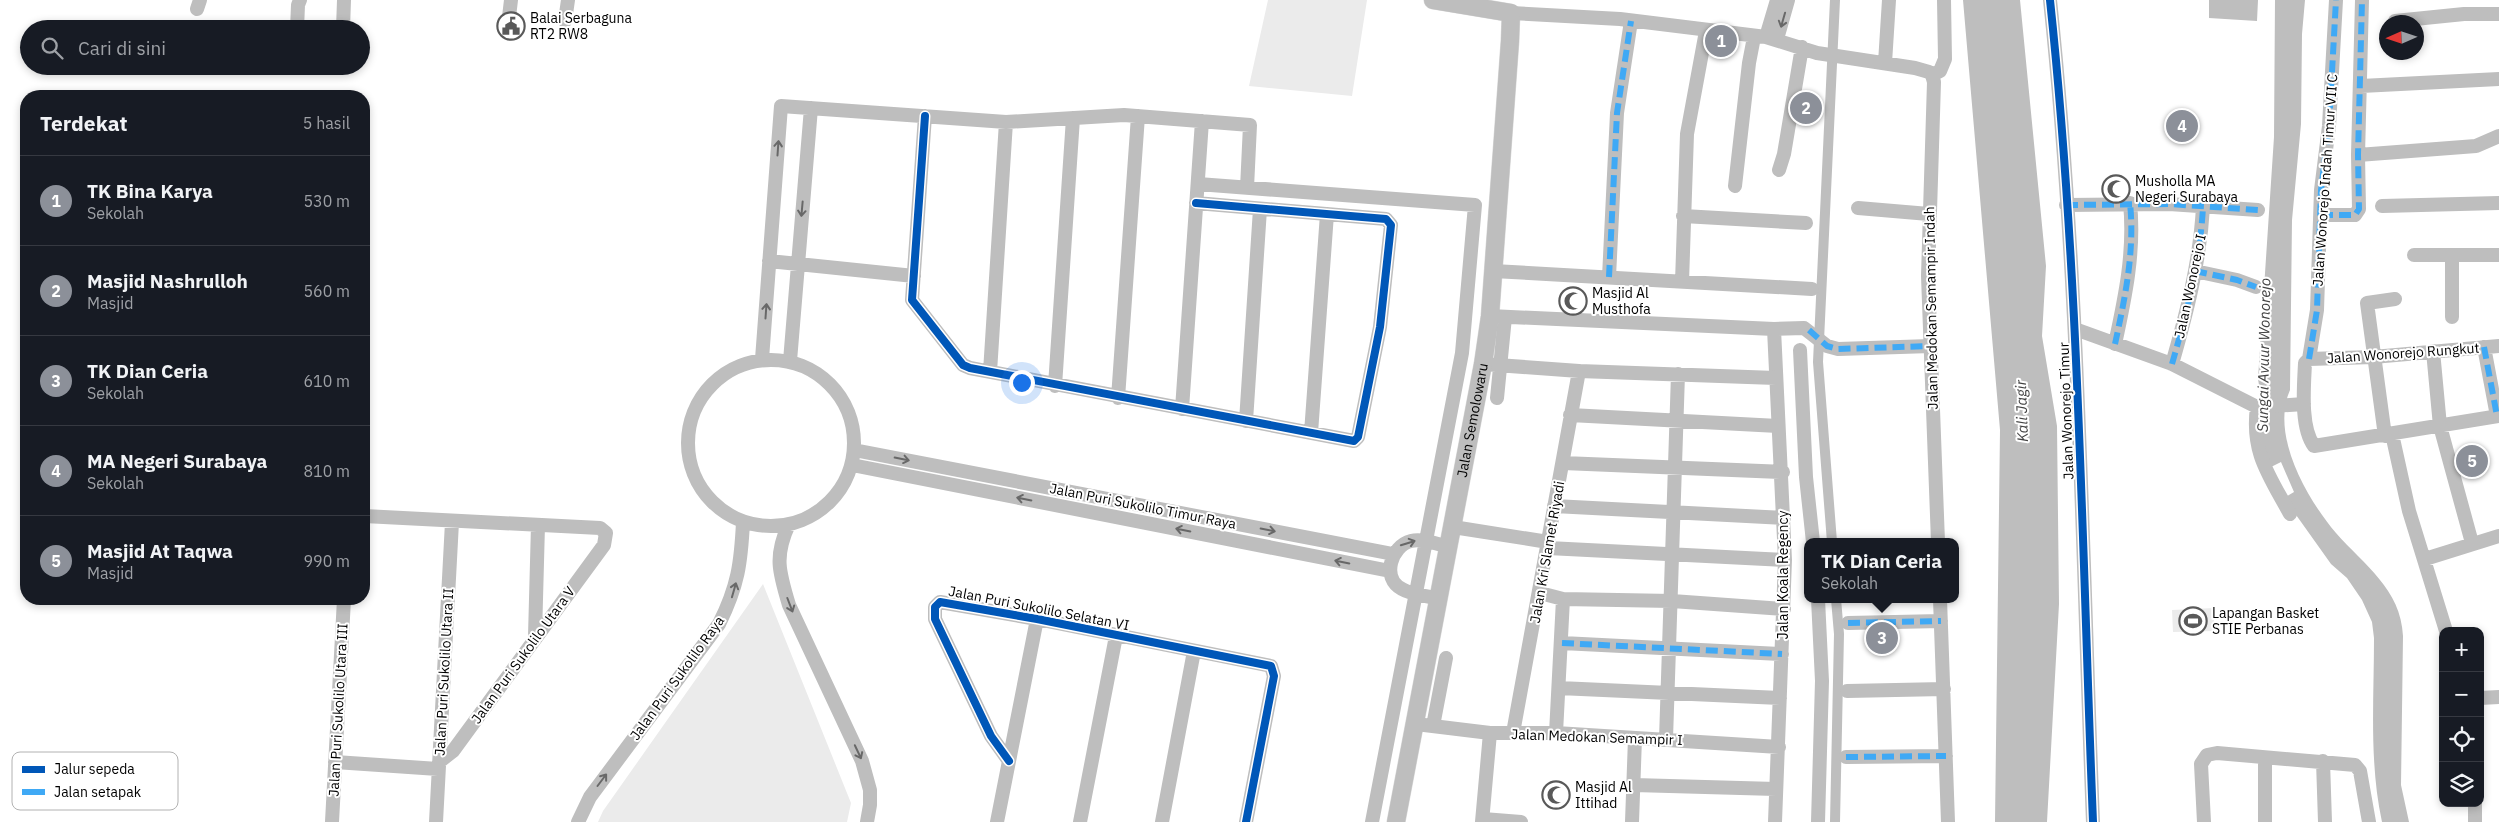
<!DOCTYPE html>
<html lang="id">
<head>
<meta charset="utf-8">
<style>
	:root { --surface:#171b24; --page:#242831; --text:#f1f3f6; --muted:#9ea1a6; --line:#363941; --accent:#8c9099 }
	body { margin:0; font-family:"IBM Plex Sans",sans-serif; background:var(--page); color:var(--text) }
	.controls { position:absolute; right:15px; bottom:15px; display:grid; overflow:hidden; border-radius:10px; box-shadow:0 2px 8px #0003 }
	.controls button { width:45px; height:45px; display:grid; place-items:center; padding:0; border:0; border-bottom:1px solid var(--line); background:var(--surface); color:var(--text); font:25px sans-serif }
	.compass { position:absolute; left:2379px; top:15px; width:45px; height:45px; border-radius:50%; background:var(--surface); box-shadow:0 2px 8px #0003; rotate:267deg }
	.you { position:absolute; left:1021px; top:382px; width:18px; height:18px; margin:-12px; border:4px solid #fff; border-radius:50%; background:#1a73e8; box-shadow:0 0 0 8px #1a73e833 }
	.badge { display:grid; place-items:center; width:32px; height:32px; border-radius:50%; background:var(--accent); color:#fff; font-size:16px; font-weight:700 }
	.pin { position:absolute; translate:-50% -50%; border:2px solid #fff; box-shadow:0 1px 5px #0006 }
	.popup { position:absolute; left:1804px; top:538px; width:155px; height:65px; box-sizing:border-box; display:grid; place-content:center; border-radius:10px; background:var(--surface); filter:drop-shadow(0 1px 4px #0005); font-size:16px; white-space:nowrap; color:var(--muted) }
	.popup b { font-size:19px; color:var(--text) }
	.popup::after { content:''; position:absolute; left:50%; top:100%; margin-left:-10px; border:10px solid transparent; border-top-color:var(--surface) }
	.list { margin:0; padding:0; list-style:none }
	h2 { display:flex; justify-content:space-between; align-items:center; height:65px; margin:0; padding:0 20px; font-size:21px }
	h2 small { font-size:16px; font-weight:400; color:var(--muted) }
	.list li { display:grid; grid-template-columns:32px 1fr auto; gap:15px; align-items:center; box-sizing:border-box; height:90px; padding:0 20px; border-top:1px solid var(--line) }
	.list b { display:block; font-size:19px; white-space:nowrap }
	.list p { margin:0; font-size:16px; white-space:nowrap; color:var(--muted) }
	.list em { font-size:16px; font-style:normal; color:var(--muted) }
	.icon { flex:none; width:28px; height:28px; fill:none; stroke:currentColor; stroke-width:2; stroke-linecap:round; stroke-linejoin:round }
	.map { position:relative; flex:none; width:2499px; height:822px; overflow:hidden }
	.search { position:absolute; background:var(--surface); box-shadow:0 2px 8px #0003; left:20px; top:20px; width:350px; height:55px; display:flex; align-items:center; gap:12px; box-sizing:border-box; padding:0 18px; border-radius:28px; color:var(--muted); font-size:19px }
	.panel { position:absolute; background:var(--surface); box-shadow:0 2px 8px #0003; left:20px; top:90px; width:350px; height:515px; border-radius:20px }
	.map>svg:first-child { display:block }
</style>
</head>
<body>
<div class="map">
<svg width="2499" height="822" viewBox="0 0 2499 822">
	<rect width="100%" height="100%" fill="#fff"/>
	<path fill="#ebebeb" d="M1268,0H1367L1352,96L1249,86Z
		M763,584L851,803L847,822H598L603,811Z
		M2214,608V631L2173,632L2172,610Z"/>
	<path fill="#bebebe" d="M1963,0H2020L2046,266L2042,336L2057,426L2059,604L2047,822H1995L2000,430Z
		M2209,0H2258L2257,21L2209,18Z
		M2275,0H2305L2302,34L2301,124L2292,220L2290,390C2270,435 2307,499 2336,533C2364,565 2401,589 2403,636L2401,785L2409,822H2382C2369,762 2374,700 2374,638L2372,622L2362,600L2347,578L2331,564L2284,498L2294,492L2281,462L2269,468L2260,426L2266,399L2260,391L2258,379L2274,137Z"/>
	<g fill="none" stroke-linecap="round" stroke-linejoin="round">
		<path stroke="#bebebe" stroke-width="10" d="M1832,542L1818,362L1835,0
			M1835,822L1839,634L1836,599"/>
		<g stroke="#dbdbdb" stroke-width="19">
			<g id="major">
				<path id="s1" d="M1396,822L1483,364L1490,316L1510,41L1511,13L1433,0"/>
			</g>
		</g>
		<path stroke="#bebebe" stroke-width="14" d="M2050,0C2079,273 2082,548 2093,822
			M197,9L200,0
			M1511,13L1620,19L1766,37L1817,53L1915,68L1929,72L1932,75
			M509,17L511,0
			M565,21L568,0
			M2395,21L2464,14H2499
			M297,29L298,5L300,0
			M343,29L344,0
			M1766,37L1777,0
			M1777,39L1788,0
			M1885,63L1889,0
			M1932,75L1934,82L1928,276L1938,542
			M1932,75L1940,71L1945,59L1944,0
			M2361,86L2499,79
			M925,116L912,300L963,365L970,368L1354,441L1358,437L1380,327L1391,225L1386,219L1196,203
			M2358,155L2476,146L2499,136
			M1779,170L1784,154L1802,47
			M1198,184L1475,205L1462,353L1372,822
			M1735,186L1749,63L1754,37
			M2066,205L2169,204L2258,210
			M2382,206L2499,203
			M1858,208L1929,214
			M2321,215H2355L2359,209L2358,155L2362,0
			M1683,216L1806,223
			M2414,255H2499
			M2452,255V317
			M769,261L914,276
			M1493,271L1812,289
			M2195,271L2237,280L2256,287
			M1609,277L1617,113L1631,21
			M1682,282L1687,134L1706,31
			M1490,316L1774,329L1804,328L1827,346L1838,349L1931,346
			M1774,329L1785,560L1775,822
			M2075,329L2172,364L2257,407L2304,404
			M2115,344C2125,298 2135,251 2130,203
			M2499,346L2373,357L2309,359L2305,363C2304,386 2300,427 2314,446L2499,416
			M2484,347L2497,416
			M1800,350L1806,477L1813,542
			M2433,351L2440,426L2472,543
			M762,359L781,106L1006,122L1124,115L1250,125L1247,188
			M2309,359L2317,310L2321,190L2329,126L2336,0
			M688 443a83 83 0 1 1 166 0a83 83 0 1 1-166 0Z
			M790,361L811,108
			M1483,364L1579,371L1776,378
			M2172,364C2187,312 2200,261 2203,207
			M990,372L1006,122
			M1055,386L1073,118
			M1118,398L1138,116
			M1497,398L1505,317
			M2257,407C2251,453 2269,475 2290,514
			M1182,409L1202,121
			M1570,415L1778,426
			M1246,421L1260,209
			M1311,433L1327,214
			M2392,434L2409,511L2446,631
			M2385,436L2367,303L2395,299
			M854,450L1393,554
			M1563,463L1783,472
			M852,465L1390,571
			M1554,506L1784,518
			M364,516L600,528L606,533L604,545L453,751L439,762
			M789,524C774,556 779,572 789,605L862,761L870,790V805L867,822
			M1453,527L1548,542
			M1548,548L1785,560
			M2425,559L2499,536
			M1540,593L1563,599L1556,733
			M1439,599C1428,596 1412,595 1402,589C1381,578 1391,546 1411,541C1422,538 1438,544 1449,547
			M1563,599L1672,601L1784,609
			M1818,599L1822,681L1818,822
			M1940,599L1948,822
			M1848,623L1941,621
			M535,636L538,525
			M1562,643L1782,654
			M1559,688L1780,698
			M1847,691L1944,689
			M2480,698L2499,697
			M1416,724L1490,733H1556L1779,747
			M1433,726L1446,658
			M1513,733L1579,371
			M1666,739L1678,374
			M1846,757L1946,756
			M2265,759V822
			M1009,761L991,736L935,619V607L940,602L1037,619L1271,666L1274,676L1246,822
			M2323,761L2325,822
			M335,762L438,769
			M1634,785L1776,789
			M2475,803V822
			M1483,819L1521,822
			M332,822L344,599
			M436,822L452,522
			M578,822L590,797L719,624C738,586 741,563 743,522
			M997,822L1037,619
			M1080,822L1116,636
			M1162,822L1194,651
			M1482,822L1490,733
			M1632,822L1635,738
			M2204,822L2201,764L2207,755L2217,753L2355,765L2360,771L2369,822"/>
		<use href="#major" stroke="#bebebe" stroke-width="18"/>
		<path stroke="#3fa9f5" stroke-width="6" stroke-dasharray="12 6" stroke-linecap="butt" d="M2066,205L2169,204L2258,210
			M2321,215H2355L2359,209L2358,155L2362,0
			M2195,271L2237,280L2256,287
			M1609,277L1617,113L1631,21
			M1809,330L1827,346L1838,349L1931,346
			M2115,344C2125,298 2135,251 2130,203
			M2484,347L2497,416
			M2309,359L2317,310L2321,190L2329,126L2336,0
			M2172,364C2187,312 2200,261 2203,207
			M1848,623L1941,621
			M1562,643L1782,654
			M1846,757L1946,756"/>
		<g stroke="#fff" stroke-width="11">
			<path id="cycleway" d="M2050,0C2079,273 2082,548 2093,822
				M925,116L912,300L963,365L970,368L1354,441L1358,437L1380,327L1391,225L1386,219L1196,203
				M1009,761L991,736L935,619V607L940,602L1037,619L1271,666L1274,676L1246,822"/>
		</g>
		<use href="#cycleway" stroke="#0057b8" stroke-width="8"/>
	</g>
	<defs><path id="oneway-shaft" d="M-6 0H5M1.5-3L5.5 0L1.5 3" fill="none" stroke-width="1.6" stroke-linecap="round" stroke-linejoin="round" transform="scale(1.25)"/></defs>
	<g stroke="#686868">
		<use href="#oneway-shaft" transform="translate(1783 20) rotate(106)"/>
		<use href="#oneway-shaft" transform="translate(778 148) rotate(-86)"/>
		<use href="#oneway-shaft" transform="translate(802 209) rotate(95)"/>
		<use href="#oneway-shaft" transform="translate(766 311) rotate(-86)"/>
		<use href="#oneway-shaft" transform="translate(902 459) rotate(11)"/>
		<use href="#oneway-shaft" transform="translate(1024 499) rotate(-169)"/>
		<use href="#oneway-shaft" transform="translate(1183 530) rotate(-169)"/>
		<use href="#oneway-shaft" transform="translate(1268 530) rotate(11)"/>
		<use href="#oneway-shaft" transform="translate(1408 543) rotate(-17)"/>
		<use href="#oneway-shaft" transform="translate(1342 562) rotate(-169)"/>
		<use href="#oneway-shaft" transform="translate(734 590) rotate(-74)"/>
		<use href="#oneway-shaft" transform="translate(790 605) rotate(69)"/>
		<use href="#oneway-shaft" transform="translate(858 752) rotate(65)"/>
		<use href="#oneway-shaft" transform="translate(602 780) rotate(-53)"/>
	</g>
	<defs>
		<g id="civic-ring" transform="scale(1.4375)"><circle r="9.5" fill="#fff" stroke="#595959" stroke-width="1.5"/><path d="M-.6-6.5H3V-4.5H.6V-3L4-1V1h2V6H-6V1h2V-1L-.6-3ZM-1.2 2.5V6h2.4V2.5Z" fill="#595959"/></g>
		<g id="mosque-ring" transform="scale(1.4375)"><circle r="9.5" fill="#fff" stroke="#595959" stroke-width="1.5"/><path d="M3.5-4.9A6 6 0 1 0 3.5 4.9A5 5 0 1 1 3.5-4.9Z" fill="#595959"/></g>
		<g id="stadium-ring" transform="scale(1.4375)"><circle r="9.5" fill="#fff" stroke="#595959" stroke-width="1.5"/><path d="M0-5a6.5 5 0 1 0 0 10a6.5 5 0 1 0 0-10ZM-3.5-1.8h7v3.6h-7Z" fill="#595959"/></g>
	</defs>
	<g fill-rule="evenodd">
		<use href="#civic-ring" x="511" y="26"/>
		<use href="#mosque-ring" x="2116" y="189"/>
		<use href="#mosque-ring" x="1573" y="301"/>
		<use href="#stadium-ring" x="2193" y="621"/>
		<use href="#mosque-ring" x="1556" y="795"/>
	</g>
	<g text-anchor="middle" stroke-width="4" stroke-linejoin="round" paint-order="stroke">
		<g font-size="14" fill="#000" stroke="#fff" text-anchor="start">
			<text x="530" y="23">Balai Serbaguna<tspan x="530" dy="16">RT2 RW8</tspan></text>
			<text x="2135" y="186">Musholla MA<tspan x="2135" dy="16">Negeri Surabaya</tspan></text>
			<text x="1592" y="298">Masjid Al<tspan x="1592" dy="16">Musthofa</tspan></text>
			<text x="2212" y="618">Lapangan Basket<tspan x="2212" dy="16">STIE Perbanas</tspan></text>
			<text x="1575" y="792">Masjid Al<tspan x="1575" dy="16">Ittihad</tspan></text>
		</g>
		<g font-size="14" fill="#000" stroke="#fff">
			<text transform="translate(2325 180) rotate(-86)" y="5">Jalan Wonorejo Indah Timur VII C</text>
			<text transform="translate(2190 286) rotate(-78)" y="5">Jalan Wonorejo I</text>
			<text transform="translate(1931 308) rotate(-91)" y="5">Jalan Medokan Semampir Indah</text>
			<text transform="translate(2403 353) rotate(-4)" y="5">Jalan Wonorejo Rungkut</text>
			<text transform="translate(2066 411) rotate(-92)" y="5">Jalan Wonorejo Timur</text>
			<text dy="5" stroke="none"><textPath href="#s1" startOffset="409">Jalan Semolowaru</textPath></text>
			<text transform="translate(1143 506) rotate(11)" y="5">Jalan Puri Sukolilo Timur Raya</text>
			<text transform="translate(1547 552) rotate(-80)" y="5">Jalan Kri Slamet Riyadi</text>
			<text transform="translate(1783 575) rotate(-90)" y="5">Jalan Koala Regency</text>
			<text transform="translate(1039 608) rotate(11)" y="5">Jalan Puri Sukolilo Selatan VI</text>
			<text transform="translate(523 655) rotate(-54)" y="5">Jalan Puri Sukolilo Utara V</text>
			<text transform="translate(444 672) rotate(-87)" y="5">Jalan Puri Sukolilo Utara II</text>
			<text transform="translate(677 678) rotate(-54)" y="5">Jalan Puri Sukolilo Raya</text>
			<text transform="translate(338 710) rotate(-87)" y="5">Jalan Puri Sukolilo Utara III</text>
			<text transform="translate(1597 737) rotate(2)" y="5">Jalan Medokan Semampir I</text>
		</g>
		<g font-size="15" font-style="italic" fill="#434343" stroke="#fff">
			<text transform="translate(2264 355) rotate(-89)" y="5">Sungai Avuur Wonorejo</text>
			<text transform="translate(2022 411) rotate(-92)" y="5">Kali Jagir</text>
		</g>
	</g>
	<rect x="12" y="752" width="166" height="58" rx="8" fill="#fff" stroke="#b2b2b2" stroke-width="1"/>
	<rect x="22" y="766" width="23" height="7" fill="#0057b8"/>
	<rect x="22" y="789" width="23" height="6" fill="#3fa9f5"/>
	<g font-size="14" fill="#000">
		<text x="54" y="774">Jalur sepeda</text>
		<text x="54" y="797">Jalan setapak</text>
	</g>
</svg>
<div class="controls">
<button>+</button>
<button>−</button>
<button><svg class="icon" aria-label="locate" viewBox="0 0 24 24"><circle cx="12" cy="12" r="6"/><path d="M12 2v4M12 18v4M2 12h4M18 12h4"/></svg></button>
<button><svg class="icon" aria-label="layers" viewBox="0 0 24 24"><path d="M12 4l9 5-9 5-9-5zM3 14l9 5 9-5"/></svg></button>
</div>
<svg class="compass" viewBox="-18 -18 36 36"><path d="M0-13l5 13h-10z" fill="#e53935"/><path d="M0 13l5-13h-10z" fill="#9ea1a6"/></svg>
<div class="you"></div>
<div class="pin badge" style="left:1721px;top:41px">1</div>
<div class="pin badge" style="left:1806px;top:108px">2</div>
<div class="pin badge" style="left:1882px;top:638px">3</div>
<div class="popup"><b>TK Dian Ceria</b>Sekolah</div>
<div class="pin badge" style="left:2182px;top:126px">4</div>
<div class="pin badge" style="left:2472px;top:461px">5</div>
<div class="search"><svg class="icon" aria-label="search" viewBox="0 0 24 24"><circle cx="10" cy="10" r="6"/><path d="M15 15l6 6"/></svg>Cari di sini</div>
<section class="panel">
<h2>Terdekat<small>5 hasil</small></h2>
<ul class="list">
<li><span class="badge">1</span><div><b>TK Bina Karya</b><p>Sekolah</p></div><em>530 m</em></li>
<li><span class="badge">2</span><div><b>Masjid Nashrulloh</b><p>Masjid</p></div><em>560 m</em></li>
<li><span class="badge">3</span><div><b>TK Dian Ceria</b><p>Sekolah</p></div><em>610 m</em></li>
<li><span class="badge">4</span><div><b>MA Negeri Surabaya</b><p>Sekolah</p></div><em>810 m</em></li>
<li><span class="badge">5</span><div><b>Masjid At Taqwa</b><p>Masjid</p></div><em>990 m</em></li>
</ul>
</section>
</div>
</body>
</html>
